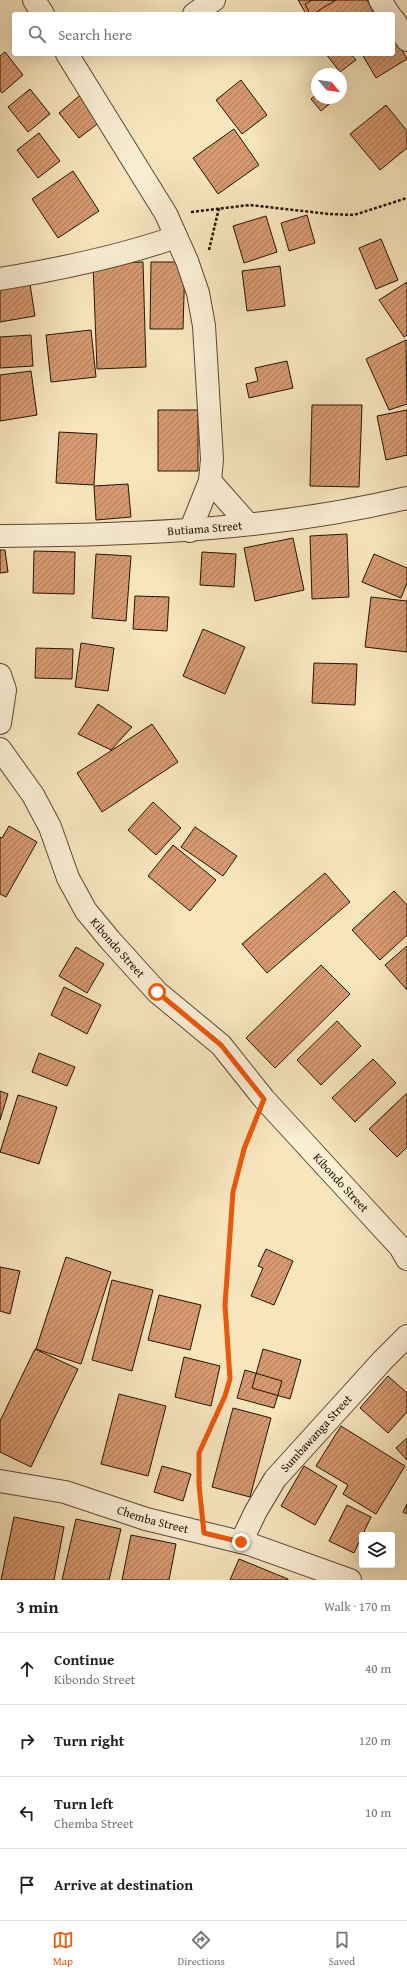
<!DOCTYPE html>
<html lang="en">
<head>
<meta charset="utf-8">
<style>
	:root { --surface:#fff; --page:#f2f2f2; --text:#222; --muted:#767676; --line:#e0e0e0; --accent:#ea580c }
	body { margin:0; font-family:"Gentium Book Plus",serif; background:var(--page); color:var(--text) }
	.controls { position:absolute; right:12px; bottom:12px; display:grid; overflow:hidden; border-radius:4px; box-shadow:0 4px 16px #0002 }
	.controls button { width:36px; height:36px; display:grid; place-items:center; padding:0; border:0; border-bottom:1px solid var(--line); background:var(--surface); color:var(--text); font:20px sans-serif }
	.compass { position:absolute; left:311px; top:68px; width:36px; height:36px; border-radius:50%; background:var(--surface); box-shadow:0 4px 16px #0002; rotate:119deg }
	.stop { position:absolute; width:12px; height:12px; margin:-9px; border:3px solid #ea580c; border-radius:50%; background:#fff }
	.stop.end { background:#ea580c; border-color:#fff; box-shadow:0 1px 4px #0008 }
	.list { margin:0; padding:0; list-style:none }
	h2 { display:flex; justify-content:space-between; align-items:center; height:52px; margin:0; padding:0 16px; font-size:17px }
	h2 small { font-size:13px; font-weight:400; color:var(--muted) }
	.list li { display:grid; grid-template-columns:26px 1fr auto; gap:12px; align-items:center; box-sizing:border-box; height:72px; padding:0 16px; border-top:1px solid var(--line) }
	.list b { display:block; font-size:15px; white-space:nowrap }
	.list p { margin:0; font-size:13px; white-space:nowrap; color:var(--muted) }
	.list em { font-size:13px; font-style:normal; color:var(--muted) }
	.icon { flex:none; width:22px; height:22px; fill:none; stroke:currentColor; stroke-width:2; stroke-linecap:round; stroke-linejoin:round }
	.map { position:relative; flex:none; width:407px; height:1580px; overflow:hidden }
	.search { position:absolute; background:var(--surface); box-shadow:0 4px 16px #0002; left:12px; right:12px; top:12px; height:44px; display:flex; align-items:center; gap:10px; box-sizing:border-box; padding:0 14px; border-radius:4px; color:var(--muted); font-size:15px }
	.sheet { height:340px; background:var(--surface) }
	nav { display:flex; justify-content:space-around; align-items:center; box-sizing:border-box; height:56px; border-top:1px solid var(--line); background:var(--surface); font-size:11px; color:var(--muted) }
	nav a { display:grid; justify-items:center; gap:2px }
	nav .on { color:var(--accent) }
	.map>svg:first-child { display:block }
</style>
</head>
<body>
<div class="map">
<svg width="407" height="1580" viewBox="0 0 407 1580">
	<defs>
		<pattern id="building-hatch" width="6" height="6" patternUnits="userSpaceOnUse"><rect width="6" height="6" fill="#d69970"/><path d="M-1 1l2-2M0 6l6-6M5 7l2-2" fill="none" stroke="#ae7c5a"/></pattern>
	</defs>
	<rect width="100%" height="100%" fill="#f7e5be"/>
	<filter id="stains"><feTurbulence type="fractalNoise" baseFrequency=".005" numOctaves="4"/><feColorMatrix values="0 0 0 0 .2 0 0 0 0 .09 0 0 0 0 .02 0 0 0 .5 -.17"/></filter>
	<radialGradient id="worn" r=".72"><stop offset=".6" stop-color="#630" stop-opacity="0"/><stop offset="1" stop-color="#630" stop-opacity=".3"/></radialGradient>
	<path fill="url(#building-hatch)" stroke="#271302" d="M298,0H336L313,14H306Z
		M312,0H367L373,12L369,14H310L305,4Z
		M393,34L407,59L376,78L362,54H393Z
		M5,52L23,75L2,93L0,90V56Z
		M326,54H351L356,60L340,72Z
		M241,80L267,115L242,134L216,100Z
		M30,89L50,114L28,132L8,107Z
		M84,92L105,118L79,138L59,113Z
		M317,94V98L335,99L321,111L311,99Z
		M386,105L407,131V148L380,170L350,134Z
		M234,129L259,165L218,194L193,158Z
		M39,133L60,161L38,178L17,150Z
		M73,171L99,211L58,238L32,199Z
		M307,215L315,243L289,251L281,223Z
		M266,216L277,252L244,263L233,226Z
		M381,239L398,280L376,289L359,248Z
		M143,262L146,367L97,369L93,264Z
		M151,262H185L183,329H150Z
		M280,266L285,306L247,311L242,271Z
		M29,278L35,316L0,322V283Z
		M407,282V335L404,337L379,300Z
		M91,330L96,377L51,382L46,335Z
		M31,335L33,366L0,368V337Z
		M406,340L407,404L389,410L366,359Z
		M287,361L293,388L249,398L246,384L258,381L255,368Z
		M31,371L37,415L0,421V375Z
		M312,405H362L359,487L310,486Z
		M158,410H198V471H158Z
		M407,410V455L386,460L377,416Z
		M59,432L97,434L94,485L56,483Z
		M128,484L131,517L96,520L94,486Z
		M347,534L349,597L312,599L310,536Z
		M293,538L304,590L255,601L244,548Z
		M0,550H5L8,572L0,573Z
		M34,551L75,552L74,594L33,593Z
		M202,552L236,554L234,587L200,585Z
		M96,554L131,556L126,621L92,618Z
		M374,554L407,568V583L401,598L362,582Z
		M135,596L169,597L167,631L133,629Z
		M371,597L407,601V652L365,647Z
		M203,629L245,647L225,694L183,676Z
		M81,643L114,648L108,691L75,687Z
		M36,648L73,649L72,679L35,678Z
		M314,663L357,664L355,705L312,703Z
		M98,704L132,727L111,750L78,734Z
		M152,724L178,762L102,812L77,773Z
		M153,802L181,828L156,855L128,830Z
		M9,826L37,842L6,897L0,894V837L2,838Z
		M195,827L237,856L223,876L181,847Z
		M173,845L216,880L190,911L148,876Z
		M325,873L350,902L267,973L242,944Z
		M394,891L407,905V935L380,960L352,930Z
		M407,946V990L385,965Z
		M76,947L104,964L87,993L59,976Z
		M321,965L350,994L275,1068L246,1038Z
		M64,987L101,1005L87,1034L51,1015Z
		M337,1021L361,1046L321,1085L297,1060Z
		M39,1053L75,1067L67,1086L32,1072Z
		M373,1059L396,1083L355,1122L332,1098Z
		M0,1091L8,1094L0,1120Z
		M407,1093V1147L397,1157L369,1129Z
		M18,1095L57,1107L39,1164L0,1152Z
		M266,1249L293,1261L274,1305L251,1296L263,1268L258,1266Z
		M66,1257L111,1272L81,1364L36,1349Z
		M0,1267L20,1271L10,1314L0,1311Z
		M112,1280L153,1290L132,1371L92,1360Z
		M159,1295L201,1305L190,1350L148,1340Z
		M35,1349L78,1369L31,1467L0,1452V1421Z
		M263,1349L301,1360L290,1399L252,1388Z
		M184,1357L220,1366L211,1406L175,1397Z
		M245,1370L282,1381L274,1408L237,1398Z
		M388,1376L407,1393V1412L388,1433L360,1408Z
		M119,1394L166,1406L148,1476L101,1464Z
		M233,1408L271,1418L250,1497L212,1487Z
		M341,1426L405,1466L376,1514L343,1494L348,1485L316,1466Z
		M407,1438V1460L396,1448Z
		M162,1466L191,1474L183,1501L154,1492Z
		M304,1466L337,1486L315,1525L281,1506Z
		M407,1504V1514L403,1512Z
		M347,1505L371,1517L354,1553L329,1541Z
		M14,1517L64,1527L54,1580H1Z
		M76,1519L121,1529L109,1580H62Z
		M131,1535L176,1544L169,1580H122Z
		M239,1559L288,1579V1580H230Z"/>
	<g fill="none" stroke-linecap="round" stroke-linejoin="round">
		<g stroke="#5b4831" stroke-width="24">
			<g id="street">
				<path d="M34,0L43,14"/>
				<path d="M380,0L389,14"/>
				<path d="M194,14L214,0"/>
				<path d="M393,19L407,40"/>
				<path d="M67,54L166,214L187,261L198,293L204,326L212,459L210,481L190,531"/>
				<path d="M0,279C60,269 119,257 176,237"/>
				<path d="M210,481L248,524"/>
				<path id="s1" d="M0,536C137,535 273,530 407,498"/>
				<path d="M0,675L5,690L0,723"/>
				<path id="s2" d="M0,749L33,795L50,827L68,878L86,911L110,940L157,992L221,1045L264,1099L400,1247L407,1259"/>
				<path id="s3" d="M0,1481L65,1492L146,1519L249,1544L350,1580"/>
				<path id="s4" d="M241,1542L256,1511L275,1479L382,1361L407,1336"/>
			</g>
		</g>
		<path stroke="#271302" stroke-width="2.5" stroke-dasharray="3 2" stroke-linecap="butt" d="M191,212L250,205L329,214L354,215L407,198
			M209,250L219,208
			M201,1509L199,1453L225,1396L230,1379L225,1305L233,1192L245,1149L254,1124"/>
		<use href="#street" stroke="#faeed5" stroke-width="22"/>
	</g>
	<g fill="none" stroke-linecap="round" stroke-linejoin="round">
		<path stroke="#ea580c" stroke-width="5" d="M157,992L221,1045L264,1099L244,1149L233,1192L225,1305L230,1379L225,1396L199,1453V1485L204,1533L241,1542"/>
	</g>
	<g text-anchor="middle" stroke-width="3.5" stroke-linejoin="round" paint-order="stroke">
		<g font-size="12" fill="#271302" stroke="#faeed5">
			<text dy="4" stroke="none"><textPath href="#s1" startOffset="205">Butiama Street</textPath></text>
			<text dy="4" stroke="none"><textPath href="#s2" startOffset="233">Kibondo Street</textPath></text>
			<text dy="4" stroke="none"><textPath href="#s2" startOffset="558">Kibondo Street</textPath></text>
			<text dy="4" stroke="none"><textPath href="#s4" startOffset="133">Sumbawanga Street</textPath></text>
			<text dy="4" stroke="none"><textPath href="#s3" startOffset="158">Chemba Street</textPath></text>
		</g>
	</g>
	<rect width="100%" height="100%" filter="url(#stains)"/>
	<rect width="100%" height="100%" fill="url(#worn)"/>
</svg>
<div class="controls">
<button><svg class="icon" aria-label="layers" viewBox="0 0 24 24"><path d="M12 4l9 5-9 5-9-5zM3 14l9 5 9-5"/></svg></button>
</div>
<svg class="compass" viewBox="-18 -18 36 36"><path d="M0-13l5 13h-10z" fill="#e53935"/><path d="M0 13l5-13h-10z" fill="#767676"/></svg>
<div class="stop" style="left:157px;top:992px"></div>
<div class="stop end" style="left:241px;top:1542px"></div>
<div class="search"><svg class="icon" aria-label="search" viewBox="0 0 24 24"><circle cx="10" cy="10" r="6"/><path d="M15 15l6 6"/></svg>Search here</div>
</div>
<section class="sheet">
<h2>3 min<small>Walk · 170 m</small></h2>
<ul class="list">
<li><svg class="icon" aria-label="ahead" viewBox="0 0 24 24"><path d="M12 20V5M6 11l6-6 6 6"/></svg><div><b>Continue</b><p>Kibondo Street</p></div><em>40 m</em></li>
<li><svg class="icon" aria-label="right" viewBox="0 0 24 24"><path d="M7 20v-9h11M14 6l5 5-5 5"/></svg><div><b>Turn right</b></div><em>120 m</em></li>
<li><svg class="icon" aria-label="left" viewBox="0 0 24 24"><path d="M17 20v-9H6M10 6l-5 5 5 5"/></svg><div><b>Turn left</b><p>Chemba Street</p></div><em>10 m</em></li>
<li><svg class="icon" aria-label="arrive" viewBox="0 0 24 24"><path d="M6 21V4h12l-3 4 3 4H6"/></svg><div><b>Arrive at destination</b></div></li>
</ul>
</section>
<nav>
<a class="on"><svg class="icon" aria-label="map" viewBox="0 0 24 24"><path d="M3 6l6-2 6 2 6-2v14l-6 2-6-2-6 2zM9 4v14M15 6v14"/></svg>Map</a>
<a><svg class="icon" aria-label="directions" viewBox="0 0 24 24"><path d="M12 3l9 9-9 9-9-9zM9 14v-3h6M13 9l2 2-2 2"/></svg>Directions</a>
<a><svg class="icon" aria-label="saved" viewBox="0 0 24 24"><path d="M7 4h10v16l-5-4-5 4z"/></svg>Saved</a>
</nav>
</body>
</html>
